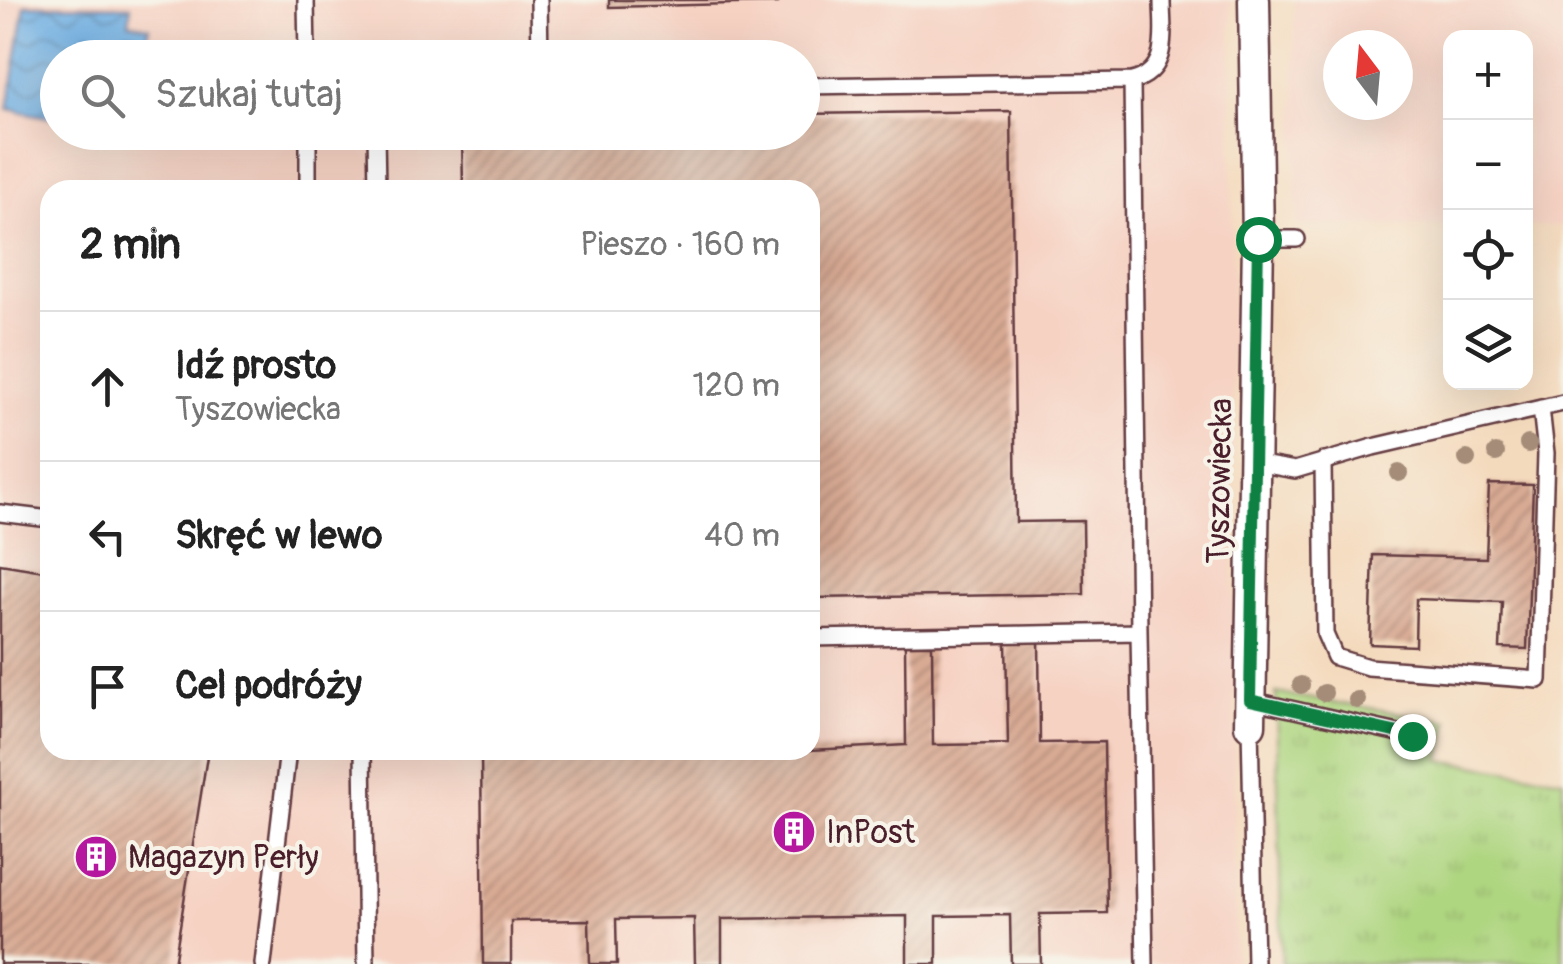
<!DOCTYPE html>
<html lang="pl">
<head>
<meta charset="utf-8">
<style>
	:root { --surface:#fff; --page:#f6f6f6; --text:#222; --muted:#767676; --line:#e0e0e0 }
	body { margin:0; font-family:Pangolin,sans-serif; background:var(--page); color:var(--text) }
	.controls { position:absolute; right:30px; top:30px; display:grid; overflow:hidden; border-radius:20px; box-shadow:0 10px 40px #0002 }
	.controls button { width:90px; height:90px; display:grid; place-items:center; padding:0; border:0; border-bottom:2px solid var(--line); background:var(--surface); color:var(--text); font:50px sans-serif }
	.compass { position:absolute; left:1323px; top:30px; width:90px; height:90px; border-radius:50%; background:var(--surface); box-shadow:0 10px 40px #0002; rotate:344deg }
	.stop { position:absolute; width:30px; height:30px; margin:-22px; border:8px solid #0b8043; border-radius:50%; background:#fff }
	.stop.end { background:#0b8043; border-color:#fff; box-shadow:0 2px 10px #0008 }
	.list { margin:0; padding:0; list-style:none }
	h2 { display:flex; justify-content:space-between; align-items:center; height:130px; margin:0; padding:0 40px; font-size:42px }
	h2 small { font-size:32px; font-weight:400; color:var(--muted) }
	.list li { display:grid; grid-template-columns:65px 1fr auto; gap:30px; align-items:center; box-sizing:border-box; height:150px; padding:0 40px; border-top:2px solid var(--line) }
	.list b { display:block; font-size:38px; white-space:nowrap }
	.list p { margin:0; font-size:32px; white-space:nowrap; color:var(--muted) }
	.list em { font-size:32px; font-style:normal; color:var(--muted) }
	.icon { flex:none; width:55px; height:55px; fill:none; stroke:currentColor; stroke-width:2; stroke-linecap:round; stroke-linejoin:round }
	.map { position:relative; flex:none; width:1563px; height:964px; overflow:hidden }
	.search { position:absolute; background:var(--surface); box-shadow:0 10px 40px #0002; left:40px; top:40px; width:780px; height:110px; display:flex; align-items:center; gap:25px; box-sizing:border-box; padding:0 35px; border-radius:55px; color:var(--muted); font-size:38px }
	.panel { position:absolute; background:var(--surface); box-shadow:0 10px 40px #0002; left:40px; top:180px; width:780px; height:580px; border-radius:30px }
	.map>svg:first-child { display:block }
</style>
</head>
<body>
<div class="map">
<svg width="1563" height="964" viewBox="0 0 1563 964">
	<defs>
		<pattern id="grass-tufts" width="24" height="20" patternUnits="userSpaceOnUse" patternTransform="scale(2.5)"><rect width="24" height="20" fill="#aed580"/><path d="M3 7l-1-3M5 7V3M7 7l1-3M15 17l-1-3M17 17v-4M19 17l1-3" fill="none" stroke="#97b66f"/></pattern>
		<pattern id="water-waves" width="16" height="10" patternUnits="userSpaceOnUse" patternTransform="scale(2.5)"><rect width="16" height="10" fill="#6eaee2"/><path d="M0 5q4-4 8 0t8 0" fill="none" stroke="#5c8db7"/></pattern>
		<pattern id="building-hatch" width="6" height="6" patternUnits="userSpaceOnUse" patternTransform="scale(2.5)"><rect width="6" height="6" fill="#d9ab94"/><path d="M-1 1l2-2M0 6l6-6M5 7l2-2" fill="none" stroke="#b28b79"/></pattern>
	</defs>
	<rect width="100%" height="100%" fill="#f7f3e8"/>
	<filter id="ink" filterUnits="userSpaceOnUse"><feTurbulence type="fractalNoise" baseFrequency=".01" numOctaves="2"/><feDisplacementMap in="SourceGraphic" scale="20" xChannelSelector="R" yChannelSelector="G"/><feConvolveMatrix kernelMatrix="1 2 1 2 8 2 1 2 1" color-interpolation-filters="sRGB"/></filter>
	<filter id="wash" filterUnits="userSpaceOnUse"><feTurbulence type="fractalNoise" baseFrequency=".0048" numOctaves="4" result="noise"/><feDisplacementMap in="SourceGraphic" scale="40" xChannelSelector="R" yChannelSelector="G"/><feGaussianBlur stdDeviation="2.25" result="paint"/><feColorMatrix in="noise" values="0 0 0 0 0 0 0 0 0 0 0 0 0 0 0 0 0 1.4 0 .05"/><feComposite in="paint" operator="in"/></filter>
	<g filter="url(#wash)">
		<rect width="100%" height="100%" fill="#f4dabd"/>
		<path fill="#f6d2c3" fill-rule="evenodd" d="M0,0H1231L1235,964H0ZM58,58H802V132H58ZM50,190H810V750H50Z
			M1294,0H1563V226H1526V38H1450V226L1297,225ZM1338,45H1398V105H1338Z"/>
		<path fill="url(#grass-tufts)" stroke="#7c7a56" stroke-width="2.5" d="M1276,693L1449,721L1440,760L1563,779V964H1282Z"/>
		<path fill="url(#water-waves)" stroke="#5c6686" stroke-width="2.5" d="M25,5L131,6L129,23L149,27L143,57L58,58L57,119L8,109Z"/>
		<g id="blocks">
			<path fill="url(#building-hatch)" d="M609,0H778V3L609,7Z
				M1011,111L1016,522L1083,521L1084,594L810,598V190H463L462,132H802V114Z
				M1489,484L1533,485L1527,649L1500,648L1502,602L1416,599L1415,646L1370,644L1373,555L1486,558Z
				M0,564L50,572V750H208L174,964H0Z
				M1039,639L1040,743L1104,742L1107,913L1040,914L1041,964H1011L1010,915L937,916V964H907V916L722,919V964H695L694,918L616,919L617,964H590L589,920L511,921V964H483L481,750H810L906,745L905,645H932L933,745L1008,744L1006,640Z"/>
		</g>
	</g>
	<g filter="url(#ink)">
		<use href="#blocks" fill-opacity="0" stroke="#643b41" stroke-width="2.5"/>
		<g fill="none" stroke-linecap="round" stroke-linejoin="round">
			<g stroke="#643b41" stroke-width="20">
				<path id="lane" d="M306,0L307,58
					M539,0L540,58
					M1132,81C1171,71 1162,32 1162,0
					M802,86L1132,81L1139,632L810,638
					M308,132V190
					M376,132L377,190
					M1258,239H1297
					M1323,461L1325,634L1335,657L1368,667L1539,680L1546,453L1541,408
					M1255,463L1295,470L1373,447L1563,403
					M0,513L50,519
					M1139,632L1145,964
					M1250,700L1412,736
					M1250,725L1255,964
					M363,750L366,964
					M263,964L288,750"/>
			</g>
			<g stroke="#643b41" stroke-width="35">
				<path id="street" d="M1250,725L1258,239L1254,0"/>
			</g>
			<use href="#lane" stroke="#fff" stroke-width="15"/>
			<use href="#street" stroke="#fff" stroke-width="30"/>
		</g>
		<g fill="#a48c78">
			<circle cx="1528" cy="444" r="9"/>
			<circle cx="1496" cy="453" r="9"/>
			<circle cx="1467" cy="459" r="9"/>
			<circle cx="1399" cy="473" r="9"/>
			<circle cx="1301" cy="685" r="9"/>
			<circle cx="1324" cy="693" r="9"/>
			<circle cx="1357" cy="700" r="9"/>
		</g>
	</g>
	<g fill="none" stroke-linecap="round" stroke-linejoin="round" filter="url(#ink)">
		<path stroke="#0b8043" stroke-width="12" d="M1258,239L1250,700L1412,736"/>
	</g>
	<defs>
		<g id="building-disc" transform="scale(2.25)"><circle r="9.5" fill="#b5179e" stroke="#f7f3e8"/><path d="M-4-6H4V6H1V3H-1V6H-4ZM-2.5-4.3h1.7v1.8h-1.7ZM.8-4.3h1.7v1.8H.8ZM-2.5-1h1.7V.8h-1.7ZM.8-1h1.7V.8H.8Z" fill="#fff"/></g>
	</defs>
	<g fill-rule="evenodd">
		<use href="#building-disc" x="794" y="832"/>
		<use href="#building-disc" x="96" y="857"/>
	</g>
	<g text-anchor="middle" stroke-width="8" stroke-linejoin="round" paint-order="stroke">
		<g font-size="32" fill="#4a1f2b" stroke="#f7f3e8">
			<text transform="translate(1219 481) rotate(-89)" y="11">Tyszowiecka</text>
		</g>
		<g font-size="32" fill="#4a1f2b" stroke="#f7f3e8" text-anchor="start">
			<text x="826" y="843">InPost</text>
			<text x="128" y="868">Magazyn Perły</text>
		</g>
	</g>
</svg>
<div class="controls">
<button>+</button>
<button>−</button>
<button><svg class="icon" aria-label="locate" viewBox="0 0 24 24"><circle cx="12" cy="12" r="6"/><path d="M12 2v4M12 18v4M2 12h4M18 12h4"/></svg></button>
<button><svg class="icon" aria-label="layers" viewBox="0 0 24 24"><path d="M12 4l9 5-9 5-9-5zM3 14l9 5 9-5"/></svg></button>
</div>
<svg class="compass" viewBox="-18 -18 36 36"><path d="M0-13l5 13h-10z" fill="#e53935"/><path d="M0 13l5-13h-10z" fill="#767676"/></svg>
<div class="stop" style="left:1258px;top:239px"></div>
<div class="stop end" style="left:1412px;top:736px"></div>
<div class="search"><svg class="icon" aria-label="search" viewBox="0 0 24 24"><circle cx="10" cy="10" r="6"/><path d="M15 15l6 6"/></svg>Szukaj tutaj</div>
<section class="panel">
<h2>2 min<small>Pieszo · 160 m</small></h2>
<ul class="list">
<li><svg class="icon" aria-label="ahead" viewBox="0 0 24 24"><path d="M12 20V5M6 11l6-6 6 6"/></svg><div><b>Idź prosto</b><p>Tyszowiecka</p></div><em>120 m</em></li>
<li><svg class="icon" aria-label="left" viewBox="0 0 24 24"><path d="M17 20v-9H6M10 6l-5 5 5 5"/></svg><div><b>Skręć w lewo</b></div><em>40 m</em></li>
<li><svg class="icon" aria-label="arrive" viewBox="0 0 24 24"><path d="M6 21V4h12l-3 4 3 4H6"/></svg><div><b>Cel podróży</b></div></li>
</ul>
</section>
</div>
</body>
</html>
